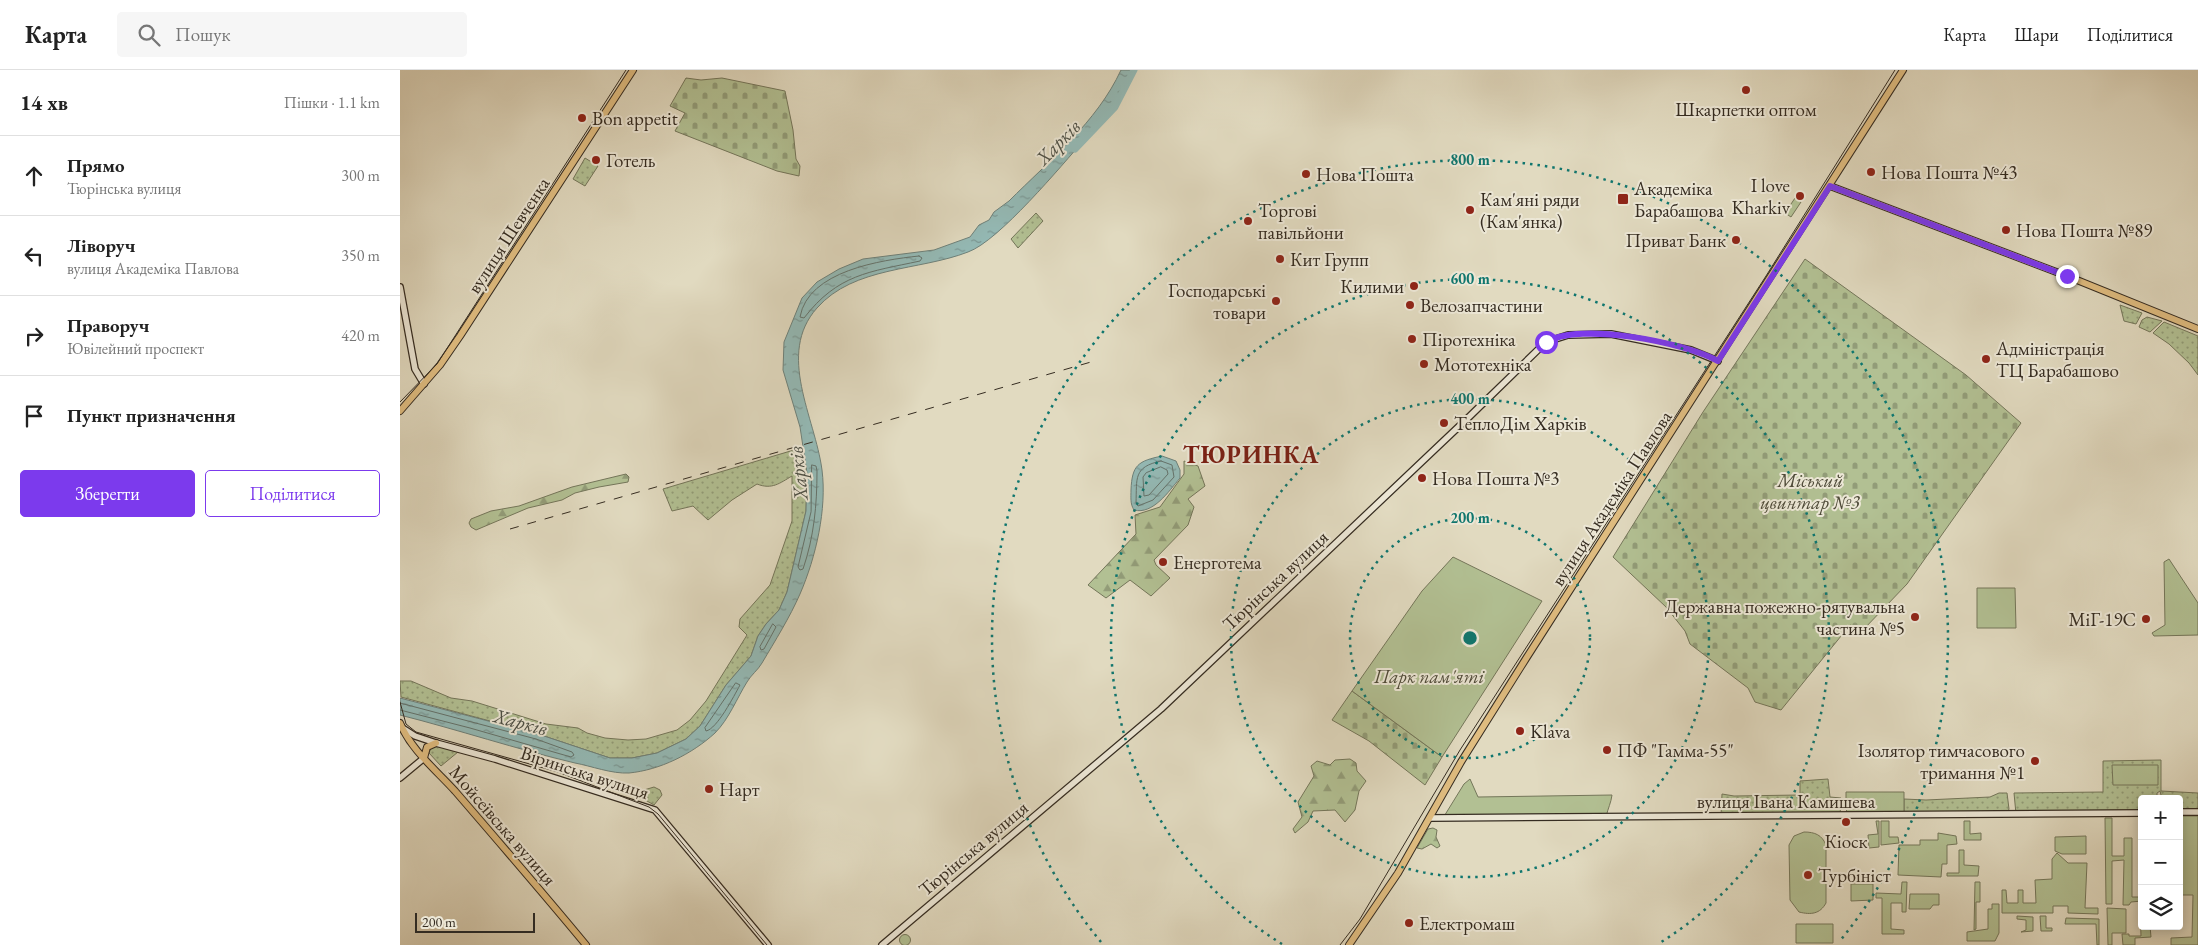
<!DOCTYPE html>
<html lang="uk">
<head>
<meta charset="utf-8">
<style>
	:root { --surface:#fff; --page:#f6f6f6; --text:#222; --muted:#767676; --line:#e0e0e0; --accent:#7c3aed }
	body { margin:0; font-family:"EB Garamond",serif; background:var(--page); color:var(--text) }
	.controls { position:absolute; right:15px; bottom:15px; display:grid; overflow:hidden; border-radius:5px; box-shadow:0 2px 12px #0003 }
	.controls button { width:45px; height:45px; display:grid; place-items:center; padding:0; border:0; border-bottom:1px solid var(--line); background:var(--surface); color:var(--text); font:25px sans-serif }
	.scale { position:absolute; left:15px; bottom:12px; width:120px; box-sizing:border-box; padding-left:5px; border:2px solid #352c21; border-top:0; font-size:14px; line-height:18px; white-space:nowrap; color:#352c21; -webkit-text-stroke:4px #ece7d6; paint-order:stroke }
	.stop { position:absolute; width:15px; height:15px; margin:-11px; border:4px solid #7c3aed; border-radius:50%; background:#fff }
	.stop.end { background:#7c3aed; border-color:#fff; box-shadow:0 1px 5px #0008 }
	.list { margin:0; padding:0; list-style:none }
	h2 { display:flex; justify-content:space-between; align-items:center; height:65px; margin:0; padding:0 20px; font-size:21px }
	h2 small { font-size:16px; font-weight:400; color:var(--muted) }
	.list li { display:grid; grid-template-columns:32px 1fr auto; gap:15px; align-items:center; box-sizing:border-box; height:80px; padding:0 20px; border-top:1px solid var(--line) }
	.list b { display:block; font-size:19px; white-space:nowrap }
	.list p { margin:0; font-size:16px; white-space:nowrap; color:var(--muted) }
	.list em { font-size:16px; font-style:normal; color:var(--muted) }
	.actions { display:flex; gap:10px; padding:15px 20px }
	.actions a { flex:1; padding:11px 0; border:1px solid var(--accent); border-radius:5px; text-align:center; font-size:18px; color:var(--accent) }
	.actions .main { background:var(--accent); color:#fff }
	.icon { flex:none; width:28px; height:28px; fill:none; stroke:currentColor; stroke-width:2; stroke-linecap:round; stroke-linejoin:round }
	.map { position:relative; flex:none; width:1798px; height:875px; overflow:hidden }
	header { display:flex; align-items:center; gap:30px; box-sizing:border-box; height:70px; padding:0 25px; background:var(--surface); border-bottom:1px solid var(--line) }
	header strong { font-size:24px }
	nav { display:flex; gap:28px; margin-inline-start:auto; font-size:18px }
	.search { width:350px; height:45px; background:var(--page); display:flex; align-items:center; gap:12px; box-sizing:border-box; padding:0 18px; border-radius:5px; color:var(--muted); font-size:19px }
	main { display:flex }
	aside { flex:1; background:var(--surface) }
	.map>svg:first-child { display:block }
</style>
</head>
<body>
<header>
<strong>Карта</strong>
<div class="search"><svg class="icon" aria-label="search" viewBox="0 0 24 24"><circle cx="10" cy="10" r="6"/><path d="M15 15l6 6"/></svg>Пошук</div>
<nav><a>Карта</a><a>Шари</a><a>Поділитися</a></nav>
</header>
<main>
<aside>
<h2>14 хв<small>Пішки · 1.1 km</small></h2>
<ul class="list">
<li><svg class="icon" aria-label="ahead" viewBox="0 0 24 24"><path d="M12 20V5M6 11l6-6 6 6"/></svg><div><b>Прямо</b><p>Тюрінська вулиця</p></div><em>300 m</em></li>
<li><svg class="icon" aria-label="left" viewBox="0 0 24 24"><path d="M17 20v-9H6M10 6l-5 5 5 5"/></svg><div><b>Ліворуч</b><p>вулиця Академіка Павлова</p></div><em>350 m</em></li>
<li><svg class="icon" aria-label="right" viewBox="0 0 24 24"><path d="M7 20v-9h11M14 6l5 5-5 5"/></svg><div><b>Праворуч</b><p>Ювілейний проспект</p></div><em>420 m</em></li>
<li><svg class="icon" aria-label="arrive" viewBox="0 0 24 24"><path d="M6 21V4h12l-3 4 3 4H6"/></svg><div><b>Пункт призначення</b></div></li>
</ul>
<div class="actions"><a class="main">Зберегти</a><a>Поділитися</a></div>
</aside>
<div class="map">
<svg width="1798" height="875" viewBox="0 0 1798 875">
	<defs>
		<pattern id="grass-dots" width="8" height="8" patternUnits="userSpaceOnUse" patternTransform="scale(1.25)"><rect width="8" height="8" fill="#b2c093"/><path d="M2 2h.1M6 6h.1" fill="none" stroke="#929c78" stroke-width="1.8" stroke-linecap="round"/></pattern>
		<pattern id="forest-firs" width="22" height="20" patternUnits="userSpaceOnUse" patternTransform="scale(1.25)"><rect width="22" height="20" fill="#b2c093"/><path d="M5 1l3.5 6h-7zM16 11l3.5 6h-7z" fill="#929c78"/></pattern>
		<pattern id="cemetery-stones" width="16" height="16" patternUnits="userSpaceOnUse" patternTransform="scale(1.25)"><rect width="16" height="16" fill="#b2c093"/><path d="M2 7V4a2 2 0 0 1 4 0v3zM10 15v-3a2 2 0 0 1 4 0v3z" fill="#929c78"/></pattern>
		<pattern id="water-ripples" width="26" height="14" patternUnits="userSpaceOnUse" patternTransform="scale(1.25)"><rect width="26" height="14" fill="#94bab6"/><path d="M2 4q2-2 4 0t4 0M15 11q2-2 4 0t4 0" fill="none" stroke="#7a9794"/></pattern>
	</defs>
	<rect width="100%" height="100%" fill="#e1dac0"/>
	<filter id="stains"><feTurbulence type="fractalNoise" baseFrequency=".004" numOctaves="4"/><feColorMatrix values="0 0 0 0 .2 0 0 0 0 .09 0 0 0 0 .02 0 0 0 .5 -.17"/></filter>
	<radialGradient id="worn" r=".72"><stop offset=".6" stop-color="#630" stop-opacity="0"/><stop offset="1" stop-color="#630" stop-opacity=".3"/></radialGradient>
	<path fill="url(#grass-dots)" stroke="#74765a" d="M185,88L198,96L185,116L173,109Z
		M636,143L643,151L618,178L611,169Z
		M1720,235L1742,243L1736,254L1724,251Z
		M1747,247L1762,251L1750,262L1739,257L1742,250Z
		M1764,252L1798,266V305L1789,293L1769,274L1753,263Z
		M404,377L407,403L406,441L387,522L379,540L366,554L358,566L351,586L326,615L300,656L286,669L257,683L232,688H210L138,664L1,627L0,611H11L51,628L72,631L146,654L178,658L187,663L205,668L228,670L246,669L277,660L290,650L306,631L347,565L339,557L340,549L370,515L392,451V406C380,413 372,420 357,414L332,430L308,450L293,436L272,441L263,419Z
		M36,676L56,680L58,682L41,696L29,683L31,678Z
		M1761,690V721L1798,723V742H1779V729H1762L1760,721L1757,723V729H1742V743L1616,744L1614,723L1703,722V691Z
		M1428,709L1430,727L1441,728L1440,746H1321L1322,724L1334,726L1400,725V711Z
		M254,717L260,720L262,725L254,735L240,727L244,720Z
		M1599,723H1607L1609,739L1607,744L1504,745V729L1526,730L1590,727Z"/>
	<path fill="url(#forest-firs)" stroke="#74765a" d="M784,391L798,396L805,416L788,429L794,437L788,455L754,490L756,495L770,508L751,526L730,510L706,528L688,515L736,464L735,445L760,437L784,404Z
		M226,404L229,407L228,412L199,417L175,423L162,430L128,438L76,460L71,457L69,453L71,449L91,441L119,436L172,417Z
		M950,689L956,693L957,701L966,711L959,721L955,740L945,752L935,740L913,741L908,752L895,763L893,759L902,747L898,732L914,706L911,696L917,691L930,695L935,690Z
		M1033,758L1037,760L1036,767L1040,776L1037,778L1031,774L1022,779L1017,778L1028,759Z"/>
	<path fill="url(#cemetery-stones)" stroke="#74765a" d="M286,8L301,10L322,8L385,21L393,60L396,89L400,96L399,106L377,101L275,61L285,43L270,36Z
		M1405,189L1566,305L1621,353L1507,514L1463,560L1450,555L1381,640L1355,632L1348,618L1290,574L1285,561L1266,537L1213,487L1303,342Z
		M952,621L1042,687L1025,715L969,671L932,650Z"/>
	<path fill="#b2c093" stroke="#74765a" d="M1395,128L1401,132L1391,147L1385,143Z
		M1053,487L1142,531L1042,687L952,621L1022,521Z
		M1769,489L1798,533V565L1754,566L1752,563L1765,555L1764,492Z
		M1577,518H1615L1616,558H1577Z
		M1712,695H1758V715H1713Z
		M1070,709L1078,727L1212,725C1211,733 1208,738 1206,747L1043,748L1064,714Z
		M1446,722H1504V743H1449L1446,740Z
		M1779,746H1798V875H1771V868L1792,867L1793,825H1779Z
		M1705,748H1712V786H1724V768H1732V827H1742V831L1731,832L1729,835H1723L1724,790L1712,791V834H1706Z
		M1476,751H1479V777L1469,778L1468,765L1478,764Z
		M1481,751H1489V767H1498L1499,773L1481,775Z
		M1564,751H1570V764L1581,763V770H1564Z
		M1404,762C1415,762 1422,765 1426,775V833C1420,844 1411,845 1399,842L1390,830L1389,775L1394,766Z
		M1538,763L1556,766L1557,774L1547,775V794H1542L1541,807L1498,805L1499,775H1520V770H1538Z
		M1686,766V784H1662L1655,781V767Z
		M1559,780H1564V795L1579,796L1578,806H1547V803H1559Z
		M1657,783L1668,793H1687L1685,838H1698V844L1668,843V836H1653V843H1602V820H1606L1607,833H1618V820H1623V833H1636L1635,810L1652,809V789Z
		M1502,812H1507L1506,842H1502V833H1491V859L1504,860V864H1482V828H1476V823L1501,824Z
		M1575,812H1580V832H1576V859L1574,860Z
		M1451,814H1473V830L1451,831Z
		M1510,824H1539V835H1533L1530,839H1509Z
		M1742,833V856H1750L1751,867L1735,868V875H1723L1722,864H1729V866H1741L1740,835Z
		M1592,834H1599V863L1595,871H1567V862L1588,859V839H1592Z
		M1707,838L1726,839V863H1712V875H1708Z
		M1617,846L1633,847V861L1621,862L1626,860V850L1617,849Z
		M1640,846H1646V858H1652V861H1641Z
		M1666,848L1699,849V875H1697L1696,854H1665Z
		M1396,854H1433V873H1396Z
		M499.5 870a5.5 5.5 0 1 1 11 0a5.5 5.5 0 1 1-11 0Z"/>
	<path fill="url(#water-ripples)" stroke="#6e817a" d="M721,0H733C728,11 723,23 716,32C707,45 695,57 685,69C661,96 599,171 568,182C519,201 454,196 417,238C376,284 415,347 422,400C427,439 416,487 400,524C390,547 375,571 362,593C358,600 351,605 347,612C337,628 329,649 315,663C292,684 260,700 229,703C212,704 191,696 175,693C116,679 59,660 0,645V628L138,664L210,688H232L257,683L286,669L300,656L326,615L351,586L358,566L366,554L379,540L387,522L406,441L407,403L400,357L383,300L384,272L402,228L417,212L439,199L463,189L534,180L570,167L579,155L589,150L594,142L609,131C649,91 697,52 721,0Z
		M762,386L776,391L780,400V408C769,421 753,445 734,440C730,434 731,427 731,420C732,395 738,391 762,386Z"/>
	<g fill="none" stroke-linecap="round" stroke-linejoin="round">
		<path stroke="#64736c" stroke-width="1" d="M519,186L522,188L520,191C469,202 438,204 404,248L400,247C408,201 481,190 519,186Z
			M761,391L772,395L774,407L753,430L738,436L736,433C737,408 733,397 761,391Z
			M412,395L416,396L417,401C417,435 414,467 403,499L400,500L398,497L411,442Z
			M761,397L767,400L768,404L749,425L744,426L743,407L746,403Z
			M373,554L376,557L364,579L361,580L360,577Z
			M336,613L340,615C334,626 317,659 306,661L305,658Z
			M0,633L136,669L172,682L174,685L171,687L70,658L0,640"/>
		<path stroke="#94bab6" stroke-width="7" d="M675,79L715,37L734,0"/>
		<g stroke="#352c21" stroke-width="8">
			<path id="secondary" d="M0,217L15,299L24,314
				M4,659L15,666L36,673L95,689L255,740L368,875
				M0,708L24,688
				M1779,742H1798
				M1030,748L1742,743
				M482,875L761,639L1070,346L1146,272L1168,265L1211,264L1291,280L1318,291"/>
		</g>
		<g stroke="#352c21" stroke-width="8">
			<path id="primary" d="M1430,116L1667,206L1798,259
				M0,341L40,295L60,266L233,0
				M0,653C11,680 36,700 55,721C99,772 143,823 186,875
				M24,688L27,677L36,673
				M949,875L998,803L1061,692L1127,587L1503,0"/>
		</g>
		<use href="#secondary" stroke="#ece7d6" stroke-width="5.5"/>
		<use href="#primary" stroke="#e0bd80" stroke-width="6"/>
		<path stroke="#352c21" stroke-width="1" d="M0,332L37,294L226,0
			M0,632L6,654L16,662L158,702L249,737L258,744L367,875
			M940,875L960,849L1060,680L1366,206L1495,0"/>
		<path stroke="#352c21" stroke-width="1" stroke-dasharray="9 9" stroke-linecap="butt" d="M110,459L691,292"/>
	</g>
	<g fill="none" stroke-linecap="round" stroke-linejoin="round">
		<path stroke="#7c3aed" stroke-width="6" d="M1146,272C1181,252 1283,272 1318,291L1430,116L1667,206"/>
	</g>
	<g fill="none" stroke="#0f766e" stroke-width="2.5" stroke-dasharray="2.5 5">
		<circle cx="1070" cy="568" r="120"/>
		<circle cx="1070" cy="568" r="239"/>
		<path d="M882 874A359 359 0 1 1 1258 874"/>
		<path d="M701 872A478 478 0 1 1 1439 872"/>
	</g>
	<g fill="#8f2418" stroke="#ece7d6" stroke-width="2">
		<circle cx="1346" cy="20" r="5"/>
		<circle cx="182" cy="48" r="5"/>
		<circle cx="196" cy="90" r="5"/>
		<circle cx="1471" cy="102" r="5"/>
		<circle cx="906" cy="104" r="5"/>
		<circle cx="1400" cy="126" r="5"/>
		<rect x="1217" y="123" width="12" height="12" rx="2.5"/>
		<circle cx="1070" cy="140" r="5"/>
		<circle cx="848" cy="151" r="5"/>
		<circle cx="1606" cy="160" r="5"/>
		<circle cx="1336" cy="170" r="5"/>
		<circle cx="880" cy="189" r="5"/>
		<circle cx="1014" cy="216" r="5"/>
		<circle cx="876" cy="231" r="5"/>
		<circle cx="1010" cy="235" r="5"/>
		<circle cx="1012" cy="269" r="5"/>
		<circle cx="1586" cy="289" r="5"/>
		<circle cx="1024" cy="294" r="5"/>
		<circle cx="1044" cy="353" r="5"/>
		<circle cx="1022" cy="408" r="5"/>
		<circle cx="763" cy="492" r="5"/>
		<circle cx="1515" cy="547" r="5"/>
		<circle cx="1746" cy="549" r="5"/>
		<circle cx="1120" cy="661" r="5"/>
		<circle cx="1207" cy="680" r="5"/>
		<circle cx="1635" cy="691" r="5"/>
		<circle cx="309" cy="719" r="5"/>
		<circle cx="1446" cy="752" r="5"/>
		<circle cx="1408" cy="805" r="5"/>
		<circle cx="1009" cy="853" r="5"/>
	</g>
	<g text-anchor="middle" stroke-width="4" stroke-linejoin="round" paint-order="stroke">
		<g font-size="19" fill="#352c21" stroke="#ece7d6" text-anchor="start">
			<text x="1346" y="46" text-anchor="middle">Шкарпетки оптом</text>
			<text x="192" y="55">Bon appetit</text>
			<text x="206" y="97">Готель</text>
			<text x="1481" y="109">Нова Пошта №43</text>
			<text x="916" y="111">Нова Пошта</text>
			<text x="1390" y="122" text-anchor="end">I love<tspan x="1390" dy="22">Kharkiv</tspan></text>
			<text x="1234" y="125">Академіка<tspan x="1234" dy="22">Барабашова</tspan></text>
			<text x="1080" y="136">Кам'яні ряди<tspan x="1080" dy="22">(Кам'янка)</tspan></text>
			<text x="858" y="147">Торгові<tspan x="858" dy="22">павільйони</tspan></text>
			<text x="1616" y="167">Нова Пошта №89</text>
			<text x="1326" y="177" text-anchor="end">Приват Банк</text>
			<text x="890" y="196">Кит Групп</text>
			<text x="1004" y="223" text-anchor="end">Килими</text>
			<text x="866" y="227" text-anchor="end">Господарські<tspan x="866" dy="22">товари</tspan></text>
			<text x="1020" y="242">Велозапчастини</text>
			<text x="1022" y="276">Піротехніка</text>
			<text x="1596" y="285">Адміністрація<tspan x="1596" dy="22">ТЦ Барабашово</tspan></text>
			<text x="1034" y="301">Мототехніка</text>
			<text x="1054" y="360">ТеплоДім Харків</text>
			<text x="1032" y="415">Нова Пошта №3</text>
			<text x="773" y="499">Енерготема</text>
			<text x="1505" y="543" text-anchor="end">Державна пожежно-рятувальна<tspan x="1505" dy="22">частина №5</tspan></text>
			<text x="1736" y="556" text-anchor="end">МіГ-19С</text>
			<text x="1130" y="668">Klava</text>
			<text x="1217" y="687">ПФ "Гамма-55"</text>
			<text x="1625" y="687" text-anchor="end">Ізолятор тимчасового<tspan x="1625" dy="22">тримання №1</tspan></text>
			<text x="319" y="726">Нарт</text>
			<text x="1446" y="778" text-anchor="middle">Кіоск</text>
			<text x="1418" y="812">Турбініст</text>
			<text x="1019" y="860">Електромаш</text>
		</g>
		<g font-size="19" fill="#352c21" stroke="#ece7d6">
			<text transform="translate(108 165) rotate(-57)" y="7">вулиця Шевченка</text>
			<text transform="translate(1211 428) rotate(-57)" y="7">вулиця Академіка Павлова</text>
			<text transform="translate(875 510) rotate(-43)" y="7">Тюрінська вулиця</text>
			<text transform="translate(185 702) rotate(18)" y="7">Віринська вулиця</text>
			<text x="1386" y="738">вулиця Івана Камишева</text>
			<text transform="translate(103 755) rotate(49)" y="7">Мойсеївська вулиця</text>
			<text transform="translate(573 778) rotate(-40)" y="7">Тюрінська вулиця</text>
		</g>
		<g font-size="19" font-style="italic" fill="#4e4a38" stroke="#ece7d6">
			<text x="1410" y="417">Міський<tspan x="1410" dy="22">цвинтар №3</tspan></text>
			<text x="1029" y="613">Парк пам'яті</text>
		</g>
		<g font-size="20" font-style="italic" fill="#4d5046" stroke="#ece7d6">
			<text transform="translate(658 72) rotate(-46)" y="7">Харків</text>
			<text transform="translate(398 403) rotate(-96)" y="7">Харків</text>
			<text transform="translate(121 652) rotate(15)" y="7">Харків</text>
		</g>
		<g font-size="24" font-weight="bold" letter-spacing="1" fill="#7a1f14" stroke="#ece7d6">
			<text x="851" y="393">ТЮРИНКА</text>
		</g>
	</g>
	<circle cx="1070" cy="568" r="8" fill="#0f766e" stroke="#ece7d6" stroke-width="2.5"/>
	<g font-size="15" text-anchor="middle" font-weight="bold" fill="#0f766e" stroke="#ece7d6" stroke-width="4" stroke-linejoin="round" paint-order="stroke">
		<text x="1070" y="95">800 m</text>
		<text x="1070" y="214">600 m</text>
		<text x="1070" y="334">400 m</text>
		<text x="1070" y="453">200 m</text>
	</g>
	<rect width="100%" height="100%" filter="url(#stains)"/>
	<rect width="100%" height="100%" fill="url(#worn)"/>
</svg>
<div class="controls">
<button>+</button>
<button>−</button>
<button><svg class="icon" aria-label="layers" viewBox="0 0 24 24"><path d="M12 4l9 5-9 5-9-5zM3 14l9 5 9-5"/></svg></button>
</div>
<div class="scale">200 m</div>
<div class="stop" style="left:1146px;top:272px"></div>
<div class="stop end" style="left:1667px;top:206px"></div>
</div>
</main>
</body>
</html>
